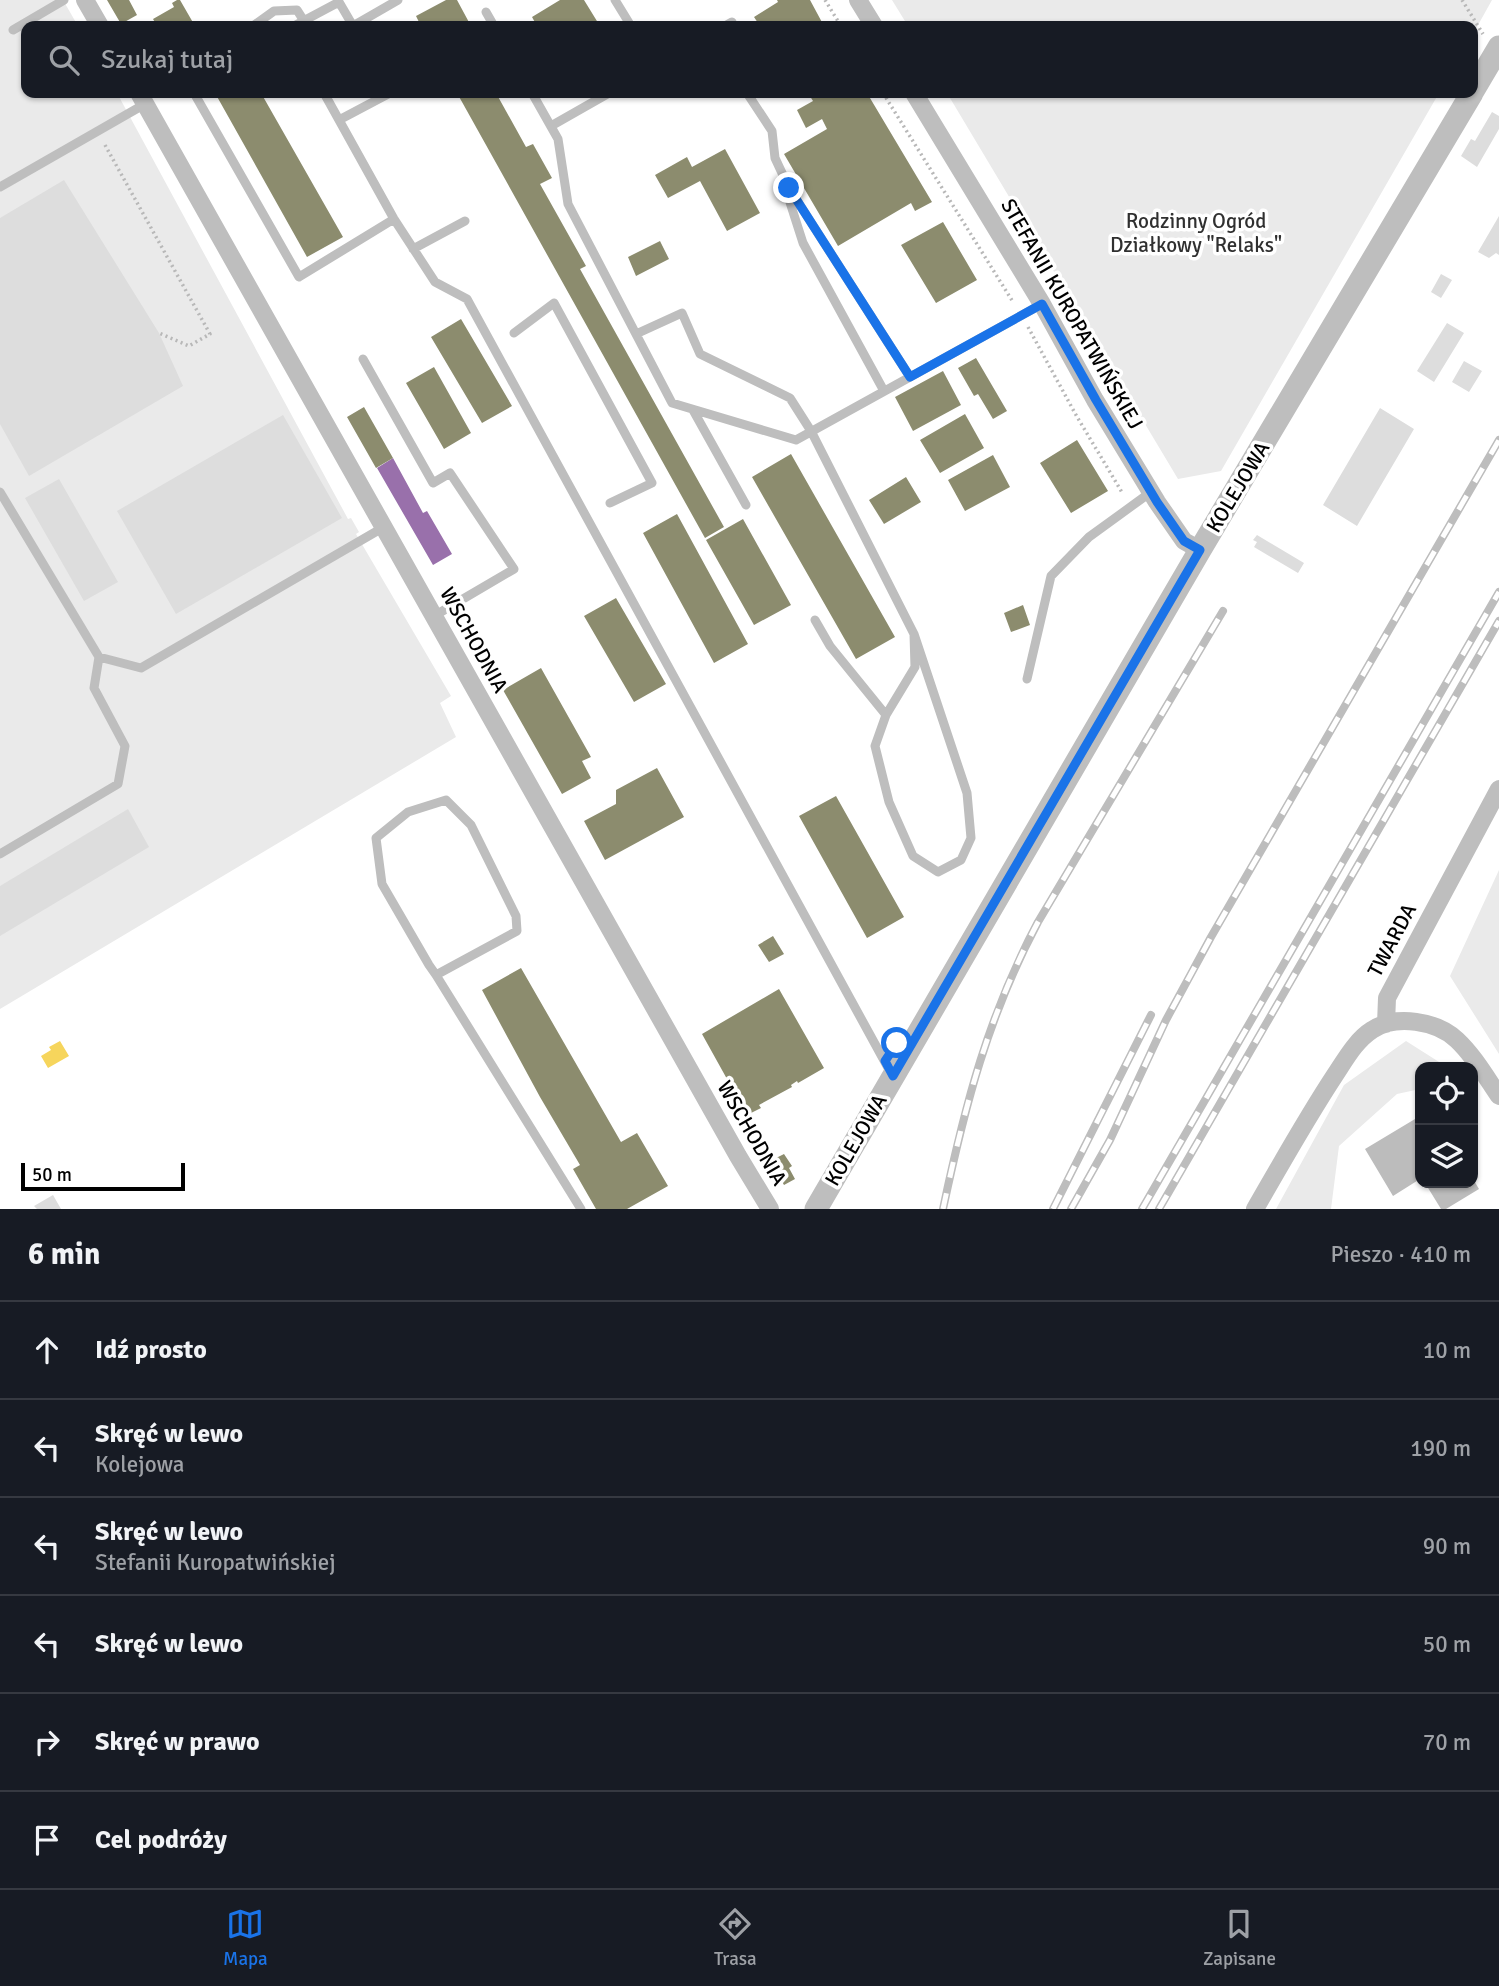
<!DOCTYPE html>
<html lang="pl">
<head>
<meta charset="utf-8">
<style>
	:root { --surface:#171b24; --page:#242831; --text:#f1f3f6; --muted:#9ea1a6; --line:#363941; --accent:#1a73e8 }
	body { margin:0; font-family:Signika,sans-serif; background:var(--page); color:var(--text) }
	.controls { position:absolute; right:21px; bottom:21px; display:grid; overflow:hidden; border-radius:14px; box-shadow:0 2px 5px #0004 }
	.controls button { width:63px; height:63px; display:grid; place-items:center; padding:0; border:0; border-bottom:2px solid var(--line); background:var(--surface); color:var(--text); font:35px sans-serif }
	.scale { position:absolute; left:21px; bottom:18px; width:164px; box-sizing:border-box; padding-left:7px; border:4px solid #000; border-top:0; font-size:19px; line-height:24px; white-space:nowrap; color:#000; -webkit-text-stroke:5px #fff; paint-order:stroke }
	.stop { position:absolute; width:21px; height:21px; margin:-16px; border:5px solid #1a73e8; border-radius:50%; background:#fff }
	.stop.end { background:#1a73e8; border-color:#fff; box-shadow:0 2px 7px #0008 }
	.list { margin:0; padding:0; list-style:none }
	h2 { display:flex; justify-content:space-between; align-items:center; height:91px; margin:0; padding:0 28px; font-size:30px }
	h2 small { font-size:23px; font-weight:400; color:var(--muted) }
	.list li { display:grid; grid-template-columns:46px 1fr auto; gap:21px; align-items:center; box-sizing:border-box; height:98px; padding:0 28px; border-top:2px solid var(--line) }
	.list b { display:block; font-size:26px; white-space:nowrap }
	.list p { margin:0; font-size:23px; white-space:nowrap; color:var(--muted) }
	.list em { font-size:23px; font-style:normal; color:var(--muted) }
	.icon { flex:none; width:38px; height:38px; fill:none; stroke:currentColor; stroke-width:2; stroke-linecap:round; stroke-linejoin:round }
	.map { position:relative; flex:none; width:1499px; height:1209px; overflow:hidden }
	.search { position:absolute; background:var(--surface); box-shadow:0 2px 5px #0004; left:21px; right:21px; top:21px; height:77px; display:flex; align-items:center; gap:18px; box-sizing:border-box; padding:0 24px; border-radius:14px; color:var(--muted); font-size:26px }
	.sheet { height:679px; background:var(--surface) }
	nav { display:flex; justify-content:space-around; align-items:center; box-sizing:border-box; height:98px; border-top:2px solid var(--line); background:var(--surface); font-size:19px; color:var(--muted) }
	nav a { display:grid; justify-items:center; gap:4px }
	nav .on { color:var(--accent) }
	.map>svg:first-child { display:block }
</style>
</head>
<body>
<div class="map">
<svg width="1499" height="1209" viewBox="0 0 1499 1209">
	<rect width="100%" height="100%" fill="#fff"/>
	<path fill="#eaeaea" d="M0,0H63L78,26H26V93H117L348,519L351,518L359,532L356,534L451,696L440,703L456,737L0,1009Z
		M892,0H1492L1473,34V26H908Z
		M947,93H1439L1221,471L1178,479Z
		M1499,870V1054L1450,976Z
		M1406,1041L1447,1067H1420V1089L1397,1094L1339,1146L1331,1209H1276L1344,1085Z"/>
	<path fill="#bcbcbc" d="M1420,1116V1179L1393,1196L1365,1149Z
		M1473,1179L1479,1189L1446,1209H1441L1425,1183H1473Z"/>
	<path fill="#f6d55c" d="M60,1041L69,1056L48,1068L41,1056L51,1050L49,1047Z"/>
	<path fill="#9970ab" d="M393,458L423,513L427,511L452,554L433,565L377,468Z"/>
	<path fill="#8c8c6e" d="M107,0H129L137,15L121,24Z
		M177,0H180L195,26H157L153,19L174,7L172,3Z
		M446,0H457L471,26H421L416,16Z
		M560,0H584L600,26H537L532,17Z
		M777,0H810L824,26H760L754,17L778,2Z
		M215,93H261L343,237L307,257Z
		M457,93H496L526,147L533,144L552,178L540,184L586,266L580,269L724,527L705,538Z
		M808,93H867L932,202L915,211L911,203L838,246L784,154L827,129L822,119L806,128L797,110L813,101Z
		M725,149L760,213L727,231L700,181L668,198L655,175L687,157L692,167Z
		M943,222L977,280L936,303L901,245Z
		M660,241L669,259L636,276L628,257Z
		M461,319L512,406L482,423L431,337Z
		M976,358L1007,411L993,419L978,394L974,396L958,368Z
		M434,367L471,433L444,449L406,383Z
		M943,371L961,405L913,431L895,397Z
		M364,407L393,458L376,468L347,417Z
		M965,414L984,448L940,473L920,440Z
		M1077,440L1108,491L1071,513L1040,463Z
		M791,454L895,637L856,659L752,477Z
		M993,455L1010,487L965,511L948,480Z
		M906,477L921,502L884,524L869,500Z
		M677,514L748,644L714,663L643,533Z
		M743,519L791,605L754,625L706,540Z
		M616,598L666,684L634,702L584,616Z
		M1023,605L1030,625L1011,632L1004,613Z
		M541,668L591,757L582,761L591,778L562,794L503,690Z
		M657,768L684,817L605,860L584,821L616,804V790Z
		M836,796L904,917L867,938L799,816Z
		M773,936L784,954L769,962L758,945Z
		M521,968L621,1142L637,1133L668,1186L627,1209H596L573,1169L580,1165L540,1097L482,990Z
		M779,989L824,1068L798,1083L797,1081L791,1085L792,1087L759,1105L761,1108L747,1115L702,1034Z
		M784,1154L792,1166L789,1168L795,1179L784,1185L770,1161Z"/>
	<path fill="#ddd" d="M1492,112L1499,116V129L1477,167L1461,156L1471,139L1475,141Z
		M64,180L159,333L183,386L29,476L0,424V218Z
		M1499,216V255L1496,253L1489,258L1478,252Z
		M1441,274L1452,280L1441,298L1431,292Z
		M1447,323L1464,333L1434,382L1417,371Z
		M1464,361L1482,371L1469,392L1452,382Z
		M1380,408L1414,429L1357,526L1323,505Z
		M283,415L342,518L176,614L117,511Z
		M59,479L118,582L84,601L25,498Z
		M1257,535L1304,563L1298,573L1254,547L1257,542L1253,540Z
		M128,809L149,847L0,936V886Z
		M53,1195L61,1209H37L34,1206Z"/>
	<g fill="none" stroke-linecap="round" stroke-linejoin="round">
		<path stroke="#b8b8b8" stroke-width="3.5" stroke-dasharray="2 3.5" stroke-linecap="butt" d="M825,0L841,26
			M1462,0L1483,34
			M883,93L1013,302
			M105,145L210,334L189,346L159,333
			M1028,327L1076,415L1123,494"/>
		<path stroke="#bebebe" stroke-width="9" d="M615,0L631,26
			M486,12L494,26
			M253,26L274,11L297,10L304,21
			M294,26L339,2L353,26
			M353,26L398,0
			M725,26L732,22
			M13,30L64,0
			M194,93L299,277L394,219
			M324,93L394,219L435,282L467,299L892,1075
			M532,93L558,139L568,204L672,403L796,440L1042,304
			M747,93L772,131L775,158L789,188L910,377
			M339,120L390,93
			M551,126L609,93
			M0,187L145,104
			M786,190L803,243L884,391
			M413,249L465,221
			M514,333L554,303L652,483L610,503
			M636,334L682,313L700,354L790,398L811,431L914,634L915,667L886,715L875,746L889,802L913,856L938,872L961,860L971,838L967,793L914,634
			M363,359L433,483L450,473L514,569L434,616
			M693,410L746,505
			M0,492L99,657L94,688L125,746L118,784L0,854
			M815,620L830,646L886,715
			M99,657L141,668L384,527
			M1027,679L1051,576L1089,537L1151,492
			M436,975L517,931L516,916L471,825L446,800L408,812L376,838L382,884L429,965L436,975L581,1209"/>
		<path stroke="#bebebe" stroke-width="18" d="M85,0L100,26
			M858,0L874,26
			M139,93L738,1156L770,1209
			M914,93L1042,304L1095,400L1157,502L1184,541L1200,550
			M1386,1024L1387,998L1499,789
			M1255,1209C1281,1164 1306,1119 1335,1075C1345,1060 1356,1040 1372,1030C1396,1014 1437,1021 1457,1040C1474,1056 1486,1077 1499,1096"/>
		<path stroke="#bebebe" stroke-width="23" d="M1473,91L1499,47
			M816,1209L1200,550L1472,93"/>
		<g stroke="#bdbdbd" stroke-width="8">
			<path id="rail" d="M943,1209C965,1105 988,1016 1038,922L1223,611
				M1053,1209L1151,1015
				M1071,1209L1110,1140L1166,1020L1211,937L1499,440
				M1142,1209L1499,592
				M1159,1209L1499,621"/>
		</g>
		<use href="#rail" stroke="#fff" stroke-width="5" stroke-dasharray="16" stroke-linecap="butt"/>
	</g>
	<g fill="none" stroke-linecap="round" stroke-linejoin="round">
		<path stroke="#1a73e8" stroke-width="9" d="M789,188L910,377L1042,304L1096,400L1157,502L1184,541L1200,550L893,1076L885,1061L897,1043"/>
	</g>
	<g text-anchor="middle" stroke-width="7" stroke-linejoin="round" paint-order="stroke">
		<g font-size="21" fill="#303030" stroke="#fff">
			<text x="1196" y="228">Rodzinny Ogród<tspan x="1196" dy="24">Działkowy "Relaks"</tspan></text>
		</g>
		<g font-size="21" fill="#000" stroke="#fff">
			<text transform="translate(1072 314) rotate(60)" y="7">STEFANII KUROPATWIŃSKIEJ</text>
			<text transform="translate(1238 487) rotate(-59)" y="7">KOLEJOWA</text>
			<text transform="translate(474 640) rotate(61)" y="7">WSCHODNIA</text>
			<text transform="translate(1392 940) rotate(-62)" y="7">TWARDA</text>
			<text transform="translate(752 1133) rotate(60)" y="7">WSCHODNIA</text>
			<text transform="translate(856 1140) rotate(-60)" y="7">KOLEJOWA</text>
		</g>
	</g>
</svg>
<div class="controls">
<button><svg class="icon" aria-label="locate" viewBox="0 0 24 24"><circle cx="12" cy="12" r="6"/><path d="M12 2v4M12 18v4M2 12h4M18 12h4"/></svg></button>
<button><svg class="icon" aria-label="layers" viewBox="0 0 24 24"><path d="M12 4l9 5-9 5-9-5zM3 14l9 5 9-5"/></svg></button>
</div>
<div class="scale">50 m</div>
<div class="stop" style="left:897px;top:1043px"></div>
<div class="stop end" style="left:789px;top:188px"></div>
<div class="search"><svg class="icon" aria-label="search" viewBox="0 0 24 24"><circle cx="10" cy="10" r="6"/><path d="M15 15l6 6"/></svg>Szukaj tutaj</div>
</div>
<section class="sheet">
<h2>6 min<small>Pieszo · 410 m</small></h2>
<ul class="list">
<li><svg class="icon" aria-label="ahead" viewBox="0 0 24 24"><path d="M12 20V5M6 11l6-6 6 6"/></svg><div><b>Idź prosto</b></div><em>10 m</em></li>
<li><svg class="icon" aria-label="left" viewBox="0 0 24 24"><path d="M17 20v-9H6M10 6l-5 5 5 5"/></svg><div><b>Skręć w lewo</b><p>Kolejowa</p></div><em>190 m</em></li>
<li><svg class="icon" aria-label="left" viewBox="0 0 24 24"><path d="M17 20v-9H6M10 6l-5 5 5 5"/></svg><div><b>Skręć w lewo</b><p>Stefanii Kuropatwińskiej</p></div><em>90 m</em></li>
<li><svg class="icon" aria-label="left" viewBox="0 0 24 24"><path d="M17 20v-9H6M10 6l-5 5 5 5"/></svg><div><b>Skręć w lewo</b></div><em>50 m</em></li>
<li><svg class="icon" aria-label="right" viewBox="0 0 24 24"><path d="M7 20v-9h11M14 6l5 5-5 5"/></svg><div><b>Skręć w prawo</b></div><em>70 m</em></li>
<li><svg class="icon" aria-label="arrive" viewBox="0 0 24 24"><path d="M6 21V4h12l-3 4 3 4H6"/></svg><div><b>Cel podróży</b></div></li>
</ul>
</section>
<nav>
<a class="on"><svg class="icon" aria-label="map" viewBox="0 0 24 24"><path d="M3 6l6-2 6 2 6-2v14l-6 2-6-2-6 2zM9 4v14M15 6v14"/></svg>Mapa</a>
<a><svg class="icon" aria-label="directions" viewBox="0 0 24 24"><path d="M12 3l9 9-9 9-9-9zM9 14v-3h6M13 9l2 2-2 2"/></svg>Trasa</a>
<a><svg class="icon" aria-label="saved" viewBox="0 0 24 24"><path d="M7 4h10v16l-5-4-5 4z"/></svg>Zapisane</a>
</nav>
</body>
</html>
